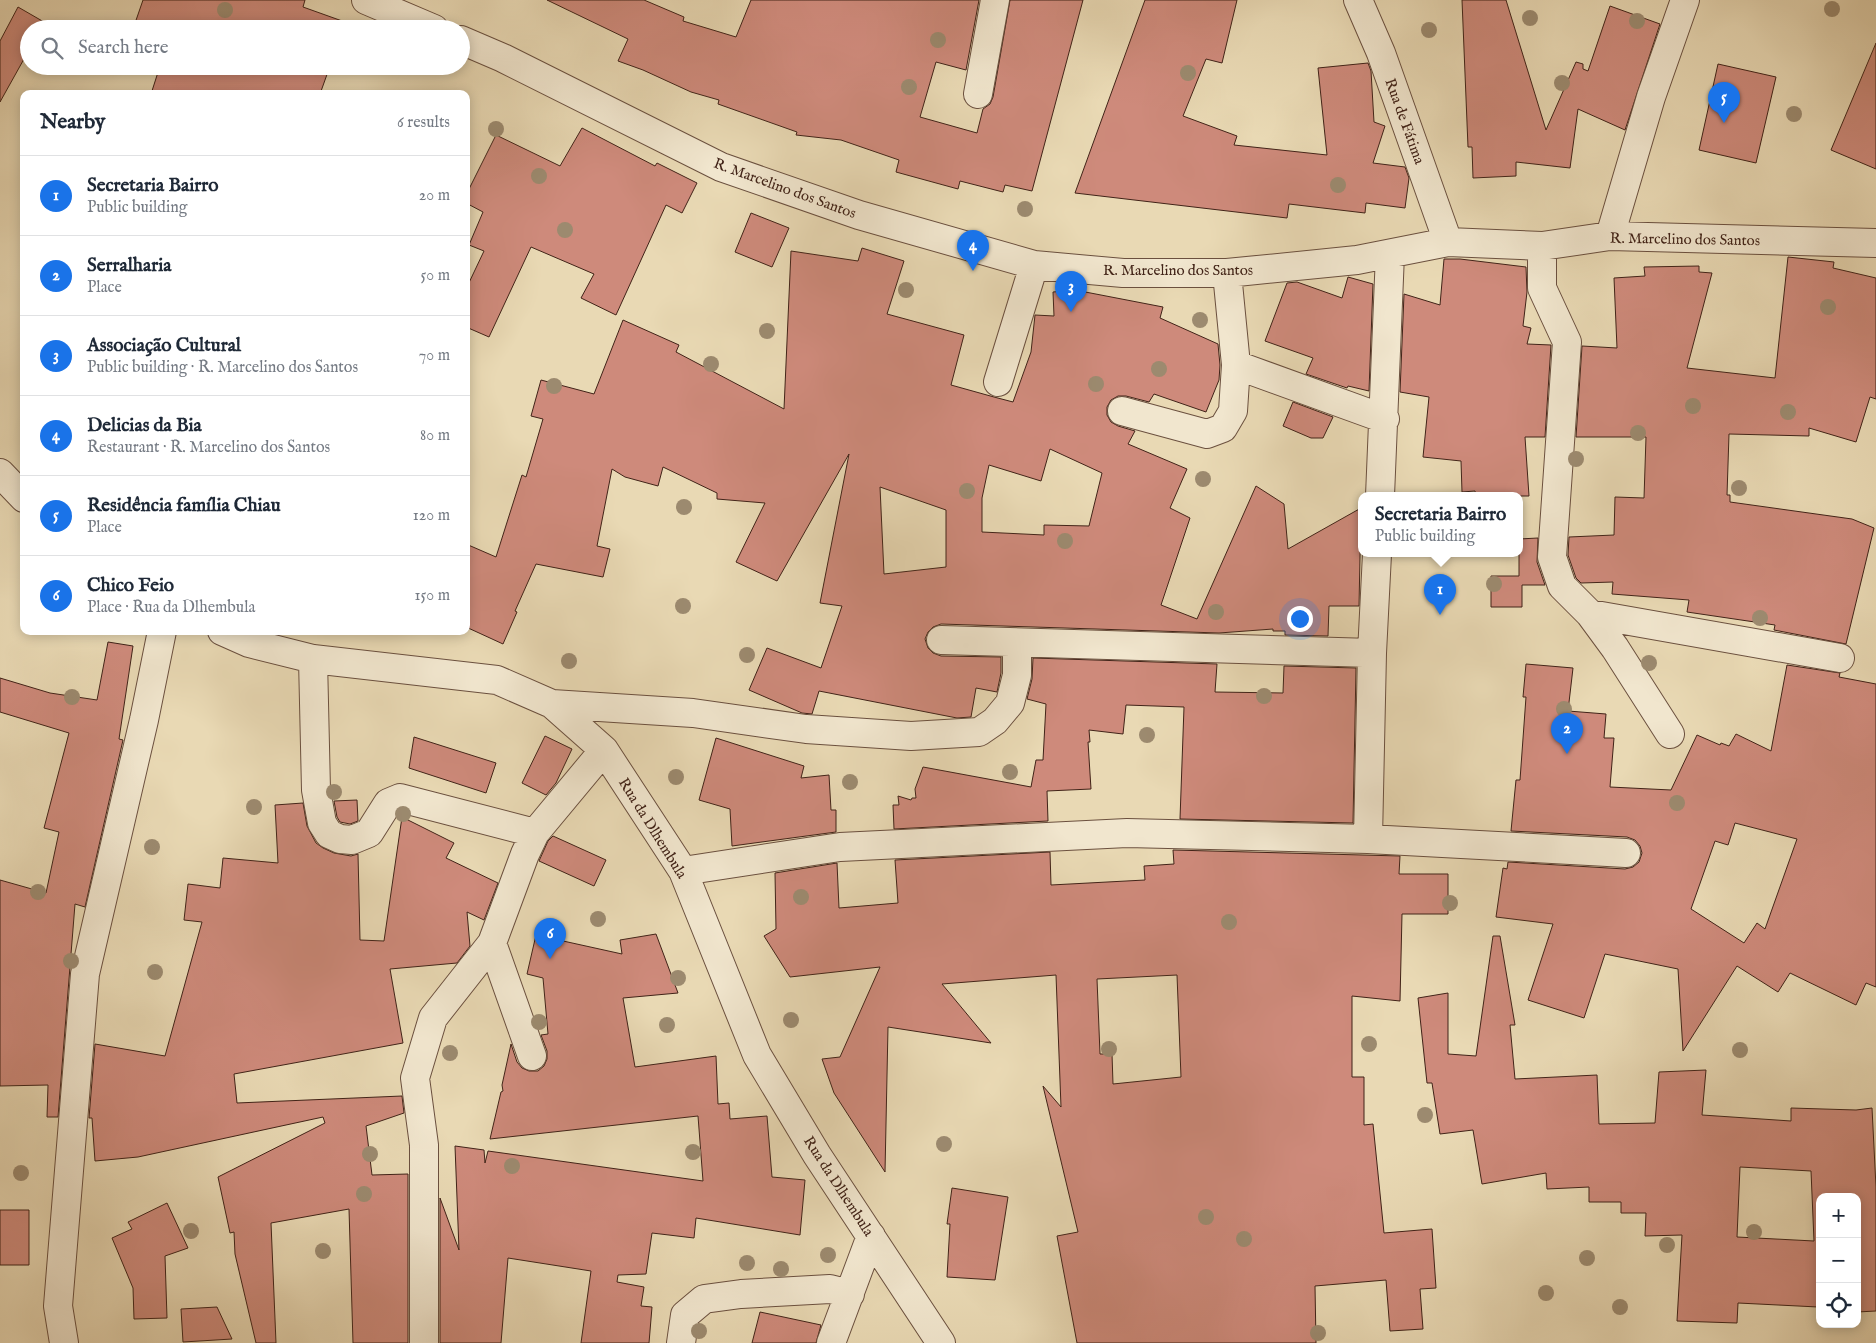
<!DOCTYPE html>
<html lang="en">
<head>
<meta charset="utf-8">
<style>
	:root { --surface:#fff; --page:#f6f6f7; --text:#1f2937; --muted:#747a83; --line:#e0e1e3; --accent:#1a73e8 }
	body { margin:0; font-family:"IM FELL English",serif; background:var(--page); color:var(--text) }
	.controls { position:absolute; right:15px; bottom:15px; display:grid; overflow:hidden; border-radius:10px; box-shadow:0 2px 12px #0003 }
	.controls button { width:45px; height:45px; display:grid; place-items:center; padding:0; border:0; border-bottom:1px solid var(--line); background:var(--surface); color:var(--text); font:25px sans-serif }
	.you { position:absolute; left:1299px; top:618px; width:18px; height:18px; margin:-12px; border:4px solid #fff; border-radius:50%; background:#1a73e8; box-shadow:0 0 0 8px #1a73e833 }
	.badge { display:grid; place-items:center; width:32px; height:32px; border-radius:50%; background:var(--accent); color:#fff; font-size:16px; font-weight:700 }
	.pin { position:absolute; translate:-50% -41px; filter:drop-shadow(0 1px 2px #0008) }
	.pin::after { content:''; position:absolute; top:26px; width:18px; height:15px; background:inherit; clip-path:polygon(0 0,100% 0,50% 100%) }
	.popup { position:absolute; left:1358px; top:492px; width:165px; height:65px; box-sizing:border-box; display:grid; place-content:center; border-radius:10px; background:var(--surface); filter:drop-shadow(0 1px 4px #0005); font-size:16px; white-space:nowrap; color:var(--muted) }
	.popup b { font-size:19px; color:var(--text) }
	.popup::after { content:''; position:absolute; left:50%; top:100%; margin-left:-10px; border:10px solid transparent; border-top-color:var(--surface) }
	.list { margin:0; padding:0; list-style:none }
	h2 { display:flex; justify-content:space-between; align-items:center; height:65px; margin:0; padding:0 20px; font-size:21px }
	h2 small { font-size:16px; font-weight:400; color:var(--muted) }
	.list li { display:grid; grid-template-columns:32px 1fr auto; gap:15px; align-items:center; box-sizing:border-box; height:80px; padding:0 20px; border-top:1px solid var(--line) }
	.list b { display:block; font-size:19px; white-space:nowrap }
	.list p { margin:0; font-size:16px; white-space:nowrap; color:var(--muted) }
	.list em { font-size:16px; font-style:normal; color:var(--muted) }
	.icon { flex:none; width:28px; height:28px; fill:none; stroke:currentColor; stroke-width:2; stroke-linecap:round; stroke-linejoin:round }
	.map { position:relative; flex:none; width:1876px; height:1343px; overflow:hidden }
	.search { position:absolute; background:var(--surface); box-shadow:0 2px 12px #0003; left:20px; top:20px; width:450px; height:55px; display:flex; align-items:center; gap:12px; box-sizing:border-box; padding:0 18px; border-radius:28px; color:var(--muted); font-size:19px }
	.panel { position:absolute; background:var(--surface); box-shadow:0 2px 12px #0003; left:20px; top:90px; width:450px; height:545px; border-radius:10px }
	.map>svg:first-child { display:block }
</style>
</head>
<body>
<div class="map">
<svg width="1876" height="1343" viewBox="0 0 1876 1343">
	<rect width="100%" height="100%" fill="#e9d9b4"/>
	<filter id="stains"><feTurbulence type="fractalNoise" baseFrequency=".004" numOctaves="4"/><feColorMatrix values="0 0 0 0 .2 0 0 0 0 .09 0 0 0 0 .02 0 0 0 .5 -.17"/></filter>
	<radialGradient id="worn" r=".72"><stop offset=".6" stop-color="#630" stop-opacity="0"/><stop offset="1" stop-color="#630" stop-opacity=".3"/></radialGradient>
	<path fill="#ce8a7b" stroke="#412318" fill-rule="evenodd" d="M143,0H305L303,7L345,22L343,29H133Z
		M547,0H644L684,17L683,21L736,37L751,0H979L966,70L936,62L920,117L977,133L983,109L990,104L993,97L1010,0H1083L1032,191L1005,185L1003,192L960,181L958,189L896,172L899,160L841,140L796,135L797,132L718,104L719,100L691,92L643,70L618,61L628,39Z
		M1145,0H1237L1222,63L1206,59L1183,116L1237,136L1234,145L1327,155L1318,68L1368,63L1371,71L1374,122L1385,126L1373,163L1405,167L1409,178L1405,208L1366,203L1365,213L1289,204L1287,218L1075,193Z
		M1462,0H1506L1546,130L1576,62L1583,64V69L1588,71L1610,6L1660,24L1625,130L1578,109L1570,168L1516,162V176L1473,178L1472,147H1468Z
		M18,7L44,22L40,29H29V50L0,102V41Z
		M1876,43V169L1831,150Z
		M1718,64L1776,77L1756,163L1699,150Z
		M160,66H330L320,94H151Z
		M582,128L655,166L657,163L697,183L682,213L666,205L616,315L581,298L594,274L531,247L489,337L466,327V289L484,251L469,245L483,212L466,203V195L496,135L560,166Z
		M751,213L789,228L772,267L735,252Z
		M862,248L904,261L887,314L964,335L951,385L994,397L1013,402L1031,352L1035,315L1054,316L1053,292L1075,290L1163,307L1160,318L1218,344L1220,365L1219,380L1206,412L1154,394L1149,402L1126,396H1118L1111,400L1107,407V415L1111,422L1118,426L1135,431L1128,444L1187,469L1170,508L1190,518L1161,605L1197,619L1256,486L1284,504L1288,549L1361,508L1359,606H1329L1328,636L1285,635V631H1273V629L1219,633L941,624L933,627L928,632L925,639L928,648L933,653L941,656L1001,657V673L997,692L976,688L971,717L957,718L819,691L812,714L802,713L749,690L767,648L821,668L842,606L820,603L849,454L777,581L736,562L765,503L717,499V493L663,467L658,486L625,477L612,469L597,546L610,549L603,577L536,564L515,611L517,612L503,644L466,627V544L496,557L522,475L526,477L543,419L531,416L541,380L594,394L623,320L679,345L676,352L784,409L791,251L858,261ZM1050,449L1102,473L1089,526L1044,525V535L982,532V498L989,465L1041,481ZM880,487L946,510V567L884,574Z
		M1788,257L1834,262L1833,268L1876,278V399L1870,397L1856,442L1809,428V436L1729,434L1727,495H1730V502L1852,519L1874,528L1846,644L1774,630L1775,625L1687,612L1689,600L1612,594L1613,582L1581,583L1576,578L1568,555L1569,537L1614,535L1615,497L1644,498L1646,437H1576L1582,346L1617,348L1614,278L1645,276L1644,267L1699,266V272L1712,273L1687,368L1775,378Z
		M1444,259H1460L1526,267L1527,292L1523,326L1531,328L1527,344L1551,345L1545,437H1525L1529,496H1476L1475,491L1462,492L1461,461L1423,457L1429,397L1400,392L1404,294L1440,305Z
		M1348,277L1373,284L1369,391L1348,386L1347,388L1306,374L1313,358L1265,341L1287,283L1297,282L1342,298Z
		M1293,402L1333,417L1323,438H1311L1283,426Z
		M1538,538L1537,562L1545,585H1522V607H1491V576H1519V539Z
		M108,642L133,646L119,739L123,740L85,907L75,904L58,1117H47L48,1085L0,1086V880L46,893L59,832L44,828L69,733L0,712V678L50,693L97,700Z
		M1033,658L1217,664L1215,692L1283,693L1284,666L1356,668L1353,823L1180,819L1184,707L1126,705L1123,734L1089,730L1090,742H1088L1091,789L1047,791L1048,821L894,829L893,805H899L898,796L911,800L912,798H916L915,789L923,767L1031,787L1036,760H1043L1046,704L1027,699L1032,679Z
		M1526,664L1573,668L1568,711L1606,714L1604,738H1614L1610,787L1671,790L1697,735L1720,745L1721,743L1729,746L1736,734L1771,751L1787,665L1840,673L1839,677L1876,684V987L1866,983L1856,1005L1790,973L1778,992L1737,966L1683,1051L1678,969L1605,954L1584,1018L1528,1000L1553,924L1496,917L1503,868L1507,869L1508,862L1625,869L1633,867L1639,862L1642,853L1640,846L1635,840L1627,837L1511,831L1516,780H1520L1526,697H1523ZM1735,823L1797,839L1765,929L1757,923L1744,943L1691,909L1715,841L1728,845Z
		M545,736L572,749L556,783L546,795L522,783Z
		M414,737L496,763L486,793L409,768Z
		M716,738L804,766L801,778L829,775L831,810H836V832L732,846L730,809L699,800Z
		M357,800L358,821L350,824L340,822L337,817L334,801Z
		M303,803L307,826L316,843L323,848L334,853L351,856L358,854L360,940L384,941L402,817L454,843L446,858L498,883L484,920L467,912L470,946L457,963L390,969L403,1043L234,1074L237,1103L402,1096L404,1113L366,1126L372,1175L408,1174V1343H353L349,1209L271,1223L276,1343H256L235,1254L234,1232L230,1233L218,1177L325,1123L323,1117L138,1157L95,1161L92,1118H89L95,1044L165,1056L202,922L184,920L188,884L220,888L223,858L278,863L275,805Z
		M553,836L606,860L594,886L539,861L548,841Z
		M1173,850L1400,856L1399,874H1448V914H1402L1400,1001L1352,996V1077H1364V1125L1373,1124L1384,1233L1432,1229L1436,1288L1420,1289L1423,1329L1390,1331L1386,1280L1315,1286L1316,1343H1077L1057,1236L1078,1232L1043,1086L1061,1107L1056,975L942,984L991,1043L888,1027L885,1172L834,1093L822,1059L840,1057L880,967L790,977L764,936L776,929L775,873L837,863L839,908L898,903L895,860L1050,852L1051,885L1145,880L1144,866L1174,864ZM1177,975L1181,1077L1113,1084L1112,1054H1100L1097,979Z
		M656,934L678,993L623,998L635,1067L716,1056L718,1104L729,1103L730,1119L767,1116L772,1177L805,1180L800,1235L696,1218L694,1238L652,1233L646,1274L618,1275L617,1282L644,1287L641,1306L652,1307L649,1343H581L591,1271L508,1258L501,1343H440V1198L459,1250L455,1146L484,1150L485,1163L488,1151L703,1181L698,1116L490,1139L501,1092L503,1091L502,1085L511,1044L517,1062L522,1068L529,1071H538L544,1066L547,1059V1051L541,1035L548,1034L543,978L527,974L536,935L622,954L620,940Z
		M1493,936H1500L1515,1025H1510L1515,1079L1597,1075L1599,1124L1655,1123L1659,1072L1706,1070L1702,1115L1791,1121V1108L1856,1110L1872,1108L1876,1187V1311L1857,1312V1197H1820V1314H1818V1307L1738,1303L1737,1323L1677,1321L1682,1235L1645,1236L1646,1213H1621V1202H1589V1187L1547,1189L1546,1173L1482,1184L1473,1130L1440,1134L1432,1083H1427L1418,998L1448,993V1054L1476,1056ZM1740,1167L1811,1171L1814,1241L1737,1237Z
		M952,1188L1008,1197L995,1280L947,1277L950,1224H947Z
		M167,1203L188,1248L165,1256L167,1318L134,1319L133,1288L112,1238L132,1229L128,1222Z
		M0,1210H29V1265H0Z
		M217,1307L232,1339L183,1342L181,1309Z
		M760,1312L821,1325L816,1343H752Z"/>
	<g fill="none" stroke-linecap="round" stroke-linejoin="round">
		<g stroke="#6b503f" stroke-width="30">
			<path id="minor" d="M366,0L434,29
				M1358,0L1381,53L1448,242
				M461,40L503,58L721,167L859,215L1034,265L1123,273H1227L1357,260L1448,242L1542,246L1610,236L1876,243
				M978,94L995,0
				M1610,236L1651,97L1685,0
				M1542,246V288L1567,342L1552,557L1562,586L1590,614L1615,648L1670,734
				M1236,365L1385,419
				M998,382L1034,265
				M1122,411L1207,434L1223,428L1233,411L1236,365L1227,273
				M0,473L24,498
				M1380,496L1390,254
				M1590,614L1840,658
				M222,631L249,643L313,659L497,680L552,704L604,750L683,871L757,1055L817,1155L941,1343
				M941,640L1372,653
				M313,659L316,790L322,823L329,834L340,839L352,840L369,833L388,803L400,798L535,833
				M552,704L693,713L806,729L911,736L979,732L995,721L1010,703L1017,675V644
				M1368,839L1372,653L1377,554
				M683,871L840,847L1127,833L1368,839L1626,853
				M492,943L532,1056
				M64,1343L58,1306L85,974L144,720L162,631
				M424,1343V1145L415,1078L433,1018L492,943L525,854L535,833L604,750
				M681,1343L685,1315L704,1299L741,1294L830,1289L850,1294
				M831,1343L871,1236"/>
		</g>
		<use href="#minor" stroke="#f1e6ce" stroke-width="28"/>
	</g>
	<g fill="#9c8a6f">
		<circle cx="1832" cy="9" r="8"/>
		<circle cx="225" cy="10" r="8"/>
		<circle cx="1530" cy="18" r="8"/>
		<circle cx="1637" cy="21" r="8"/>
		<circle cx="1429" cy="30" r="8"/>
		<circle cx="938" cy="40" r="8"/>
		<circle cx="1188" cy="73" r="8"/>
		<circle cx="1562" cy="83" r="8"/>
		<circle cx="909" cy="87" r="8"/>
		<circle cx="1794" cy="114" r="8"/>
		<circle cx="496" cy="129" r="8"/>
		<circle cx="539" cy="176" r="8"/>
		<circle cx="1338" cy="185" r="8"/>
		<circle cx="1025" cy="209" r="8"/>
		<circle cx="565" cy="230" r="8"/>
		<circle cx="906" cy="290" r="8"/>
		<circle cx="1828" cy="307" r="8"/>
		<circle cx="1200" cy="320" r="8"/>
		<circle cx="767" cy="331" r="8"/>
		<circle cx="711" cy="364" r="8"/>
		<circle cx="1159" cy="369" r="8"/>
		<circle cx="1096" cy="384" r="8"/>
		<circle cx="554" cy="386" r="8"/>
		<circle cx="1693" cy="406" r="8"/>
		<circle cx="1788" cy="412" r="8"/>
		<circle cx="1638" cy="433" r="8"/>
		<circle cx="1576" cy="459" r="8"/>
		<circle cx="1203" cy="479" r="8"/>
		<circle cx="1739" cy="488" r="8"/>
		<circle cx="967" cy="491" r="8"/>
		<circle cx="684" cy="507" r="8"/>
		<circle cx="1065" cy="541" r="8"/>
		<circle cx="1494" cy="584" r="8"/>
		<circle cx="683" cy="606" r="8"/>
		<circle cx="1216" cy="612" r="8"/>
		<circle cx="1760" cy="618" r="8"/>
		<circle cx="747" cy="655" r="8"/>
		<circle cx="569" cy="661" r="8"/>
		<circle cx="1649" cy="663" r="8"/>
		<circle cx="1264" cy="696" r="8"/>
		<circle cx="72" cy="697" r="8"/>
		<circle cx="1564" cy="709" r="8"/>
		<circle cx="1147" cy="735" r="8"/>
		<circle cx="1010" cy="772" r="8"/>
		<circle cx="676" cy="777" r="8"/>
		<circle cx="850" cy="782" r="8"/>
		<circle cx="334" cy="792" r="8"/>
		<circle cx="1677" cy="803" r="8"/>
		<circle cx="254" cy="807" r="8"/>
		<circle cx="403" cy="814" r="8"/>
		<circle cx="152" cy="847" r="8"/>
		<circle cx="38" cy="892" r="8"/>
		<circle cx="801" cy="897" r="8"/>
		<circle cx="1450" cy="903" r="8"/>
		<circle cx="598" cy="919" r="8"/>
		<circle cx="1229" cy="922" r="8"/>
		<circle cx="71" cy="961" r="8"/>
		<circle cx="155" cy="972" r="8"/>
		<circle cx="678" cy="978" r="8"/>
		<circle cx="791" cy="1020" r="8"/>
		<circle cx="539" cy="1022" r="8"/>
		<circle cx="667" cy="1025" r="8"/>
		<circle cx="1369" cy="1044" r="8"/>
		<circle cx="1109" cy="1049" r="8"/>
		<circle cx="1740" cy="1050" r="8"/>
		<circle cx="450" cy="1053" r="8"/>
		<circle cx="1425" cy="1115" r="8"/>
		<circle cx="944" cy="1144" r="8"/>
		<circle cx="693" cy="1152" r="8"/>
		<circle cx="370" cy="1154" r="8"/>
		<circle cx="512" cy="1166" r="8"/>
		<circle cx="21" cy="1173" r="8"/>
		<circle cx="364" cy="1194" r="8"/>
		<circle cx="1206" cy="1217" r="8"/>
		<circle cx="191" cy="1231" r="8"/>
		<circle cx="1754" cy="1232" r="8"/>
		<circle cx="1244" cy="1239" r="8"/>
		<circle cx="1667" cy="1245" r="8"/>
		<circle cx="323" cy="1251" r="8"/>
		<circle cx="828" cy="1255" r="8"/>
		<circle cx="1587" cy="1258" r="8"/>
		<circle cx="747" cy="1263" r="8"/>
		<circle cx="781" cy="1269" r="8"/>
		<circle cx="1546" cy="1293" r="8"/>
		<circle cx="1620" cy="1307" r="8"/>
		<circle cx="699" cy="1331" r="8"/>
		<circle cx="1318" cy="1333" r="8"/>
	</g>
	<g text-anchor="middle" stroke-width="4.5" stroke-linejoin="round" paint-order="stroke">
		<g font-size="15" fill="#412318" stroke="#f1e6ce">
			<text transform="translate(1405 121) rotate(70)" y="5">Rua de Fátima</text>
			<text transform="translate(785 188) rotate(20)" y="5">R. Marcelino dos Santos</text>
			<text transform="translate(1685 239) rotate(1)" y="5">R. Marcelino dos Santos</text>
			<text x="1178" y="275">R. Marcelino dos Santos</text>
			<text transform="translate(653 828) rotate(58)" y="5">Rua da Dlhembula</text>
			<text transform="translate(839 1186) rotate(57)" y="5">Rua da Dlhembula</text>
		</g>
	</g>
	<rect width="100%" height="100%" filter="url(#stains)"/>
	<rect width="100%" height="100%" fill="url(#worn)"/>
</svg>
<div class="controls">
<button>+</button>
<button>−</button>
<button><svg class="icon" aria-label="locate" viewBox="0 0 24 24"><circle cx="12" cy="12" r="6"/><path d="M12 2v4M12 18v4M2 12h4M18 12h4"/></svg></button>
</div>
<div class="you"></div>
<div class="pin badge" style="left:1440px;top:615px">1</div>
<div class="popup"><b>Secretaria Bairro</b>Public building</div>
<div class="pin badge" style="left:1567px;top:754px">2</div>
<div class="pin badge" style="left:1071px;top:312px">3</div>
<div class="pin badge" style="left:973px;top:271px">4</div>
<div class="pin badge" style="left:1724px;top:123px">5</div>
<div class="pin badge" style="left:550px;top:959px">6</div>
<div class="search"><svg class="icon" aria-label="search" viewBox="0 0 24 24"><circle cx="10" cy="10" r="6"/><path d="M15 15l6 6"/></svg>Search here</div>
<section class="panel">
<h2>Nearby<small>6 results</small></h2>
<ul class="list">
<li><span class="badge">1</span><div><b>Secretaria Bairro</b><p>Public building</p></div><em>20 m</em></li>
<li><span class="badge">2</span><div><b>Serralharia</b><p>Place</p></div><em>50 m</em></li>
<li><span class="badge">3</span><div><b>Associação Cultural</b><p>Public building · R. Marcelino dos Santos</p></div><em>70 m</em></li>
<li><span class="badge">4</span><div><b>Delicias da Bia</b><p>Restaurant · R. Marcelino dos Santos</p></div><em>80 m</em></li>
<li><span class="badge">5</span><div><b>Residência família Chiau</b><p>Place</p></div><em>120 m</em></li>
<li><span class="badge">6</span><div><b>Chico Feio</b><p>Place · Rua da Dlhembula</p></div><em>150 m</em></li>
</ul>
</section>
</div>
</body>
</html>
